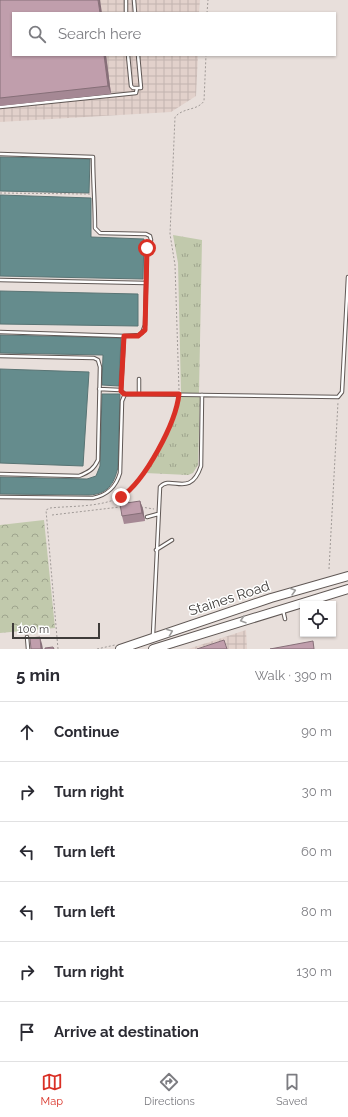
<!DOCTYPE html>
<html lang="en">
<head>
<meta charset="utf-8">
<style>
	:root { --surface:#fff; --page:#f7f7f7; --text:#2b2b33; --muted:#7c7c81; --line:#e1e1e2; --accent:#d93025 }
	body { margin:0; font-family:Raleway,sans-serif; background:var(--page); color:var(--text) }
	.controls { position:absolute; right:12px; bottom:12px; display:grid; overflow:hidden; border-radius:0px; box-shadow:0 1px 3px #0004 }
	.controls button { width:36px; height:36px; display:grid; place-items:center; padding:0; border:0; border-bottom:1px solid var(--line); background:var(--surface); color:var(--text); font:20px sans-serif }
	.scale { position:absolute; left:12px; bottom:10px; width:88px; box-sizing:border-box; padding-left:4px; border:2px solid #3e3b39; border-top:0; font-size:11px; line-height:14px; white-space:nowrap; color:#3e3b39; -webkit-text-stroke:3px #fff; paint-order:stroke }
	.stop { position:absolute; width:12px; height:12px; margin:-9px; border:3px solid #d93025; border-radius:50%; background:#fff }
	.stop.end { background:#d93025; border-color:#fff; box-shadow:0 1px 4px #0008 }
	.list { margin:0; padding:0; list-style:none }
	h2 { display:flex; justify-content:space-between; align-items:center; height:52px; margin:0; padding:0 16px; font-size:17px }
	h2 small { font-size:13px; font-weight:400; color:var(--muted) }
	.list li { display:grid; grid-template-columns:26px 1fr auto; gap:12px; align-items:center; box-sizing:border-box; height:60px; padding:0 16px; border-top:1px solid var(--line) }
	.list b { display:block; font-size:15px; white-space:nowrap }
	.list em { font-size:13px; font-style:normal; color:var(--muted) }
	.icon { flex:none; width:22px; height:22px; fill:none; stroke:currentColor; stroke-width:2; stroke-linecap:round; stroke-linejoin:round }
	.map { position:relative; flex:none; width:348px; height:649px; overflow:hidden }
	.search { position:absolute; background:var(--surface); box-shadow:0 1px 3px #0004; left:12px; right:12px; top:12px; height:44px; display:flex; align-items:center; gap:10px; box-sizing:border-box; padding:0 14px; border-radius:0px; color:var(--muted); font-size:15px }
	.sheet { height:412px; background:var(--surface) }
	nav { display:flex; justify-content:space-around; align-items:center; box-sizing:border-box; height:56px; border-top:1px solid var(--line); background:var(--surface); font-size:11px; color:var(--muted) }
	nav a { display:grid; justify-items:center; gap:2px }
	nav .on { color:var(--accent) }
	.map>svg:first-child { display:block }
</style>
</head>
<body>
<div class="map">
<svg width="348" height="649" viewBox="0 0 348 649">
	<defs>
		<pattern id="industrial-grid" width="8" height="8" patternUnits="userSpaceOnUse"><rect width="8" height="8" fill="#e2d1cb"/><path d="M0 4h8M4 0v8" fill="none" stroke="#c3b4af"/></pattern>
		<pattern id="grass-tufts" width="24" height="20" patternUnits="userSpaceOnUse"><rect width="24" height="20" fill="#c1c9ac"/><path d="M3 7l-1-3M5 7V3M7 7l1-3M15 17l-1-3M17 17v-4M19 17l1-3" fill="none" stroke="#9ea48d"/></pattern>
		<pattern id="forest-crowns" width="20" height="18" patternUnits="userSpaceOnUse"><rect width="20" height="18" fill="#c1c9ac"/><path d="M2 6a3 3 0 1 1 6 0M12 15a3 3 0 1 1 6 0" fill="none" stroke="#9ea48d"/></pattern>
	</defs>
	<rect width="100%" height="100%" fill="#e8dfdb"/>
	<path fill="url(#industrial-grid)" d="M0,0H200L199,13H13V55H198L196,96L171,112L0,122Z
		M246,630L247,649H188Z"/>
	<path fill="url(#grass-tufts)" d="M173,235L202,240L199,393H181L178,263Z
		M181,396L200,397L198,465L193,473L188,475L145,473L174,422Z"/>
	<path fill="url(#forest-crowns)" d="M44,520L55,628L0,633V525Z"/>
	<path fill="#658c8d" stroke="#597474" d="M0,157L90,159L89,193L0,191Z
		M0,195L91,198V237L144,239L143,279L0,276Z
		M0,291L138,294V326L0,324Z
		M0,335L121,338L119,386L102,385L103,355L0,353Z
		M0,369L89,372L83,466L0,463Z
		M102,394H120L118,467C114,485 107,494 89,495L0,494V477L87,479L96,476L100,466Z"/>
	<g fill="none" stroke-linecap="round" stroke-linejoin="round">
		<g stroke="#605855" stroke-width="4.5">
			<path id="service" d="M134,0L135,13
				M126,13V0
				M128,55L131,86L133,88H141L138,55
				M0,107L136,93L137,88
				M0,154L93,157C93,181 95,204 95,228L100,233L146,234L150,236L151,240L147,248L145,325L142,333L139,335L124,336L0,332
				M0,280L146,283
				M0,356L94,358L98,360L100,367L98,460C94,469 89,472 79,476L0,474
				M139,379V394
				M99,389L120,390L125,394L338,397L342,392L348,277
				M121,390L124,336
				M0,497L93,498C108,495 116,487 120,473L122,401L125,394
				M147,517L158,514
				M156,550L172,540
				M283,610L285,619
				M153,635L160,487C171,474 190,499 201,466L202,395
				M27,637L28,649"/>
		</g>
		<g stroke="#605855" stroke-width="10">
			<path id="trunk" d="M120,649L271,598L348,576
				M153,649L348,589"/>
		</g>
		<path stroke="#a09a97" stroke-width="1" stroke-dasharray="2 2" stroke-linecap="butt" d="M207,13L208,0
			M0,193L90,194
			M179,390L175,265L170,234L175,117C184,107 197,111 204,101L206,55
			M141,507L154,509
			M52,515L120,507
			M329,569L338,402
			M58,649L46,510L50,508C78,505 117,509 137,484C145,474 151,461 157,450C166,434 177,417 179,399
			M97,649L115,645"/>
		<use href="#service" stroke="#fff" stroke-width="2.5"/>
		<use href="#trunk" stroke="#fff" stroke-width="8"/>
	</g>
	<path fill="#a58894" d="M0,0L106,55L111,94L0,106Z
		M140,501L143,509L145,521L124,524L122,516Z"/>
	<path fill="#866f78" d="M98,0H100L102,13H100Z
		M104,55H106L111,94L108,86Z
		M140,501L143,509L145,521L142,513Z
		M40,637L42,644L43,649H41Z"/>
	<path fill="#c09eac" stroke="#866f78" d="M0,0H98L100,13H13V55H104L108,86L0,98Z
		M140,501L142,513L122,516L120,504Z
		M40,637L41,649H31L30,638Z
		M224,640L227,649H197Z
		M313,641L314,649H270Z
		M53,647L54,649H45V648Z"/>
	<defs><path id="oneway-chevron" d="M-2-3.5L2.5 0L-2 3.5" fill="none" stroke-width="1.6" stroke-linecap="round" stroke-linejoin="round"/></defs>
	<g stroke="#9e9d9c">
		<use href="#oneway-chevron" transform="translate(293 591) rotate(-16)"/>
		<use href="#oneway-chevron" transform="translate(243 620) rotate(163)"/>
		<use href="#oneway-chevron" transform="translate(170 632) rotate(-21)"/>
	</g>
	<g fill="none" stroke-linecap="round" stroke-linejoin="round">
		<path stroke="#d93025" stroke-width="5" d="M121,497C145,481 176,423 179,394H124L121,391L124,336H138L145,330L147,248"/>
	</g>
	<g text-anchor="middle" stroke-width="3" stroke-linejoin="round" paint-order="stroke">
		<g font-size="14" fill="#3e3b39" stroke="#fff">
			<text transform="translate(229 598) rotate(-18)" y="5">Staines Road</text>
		</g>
	</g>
</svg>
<div class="controls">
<button><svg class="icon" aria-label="locate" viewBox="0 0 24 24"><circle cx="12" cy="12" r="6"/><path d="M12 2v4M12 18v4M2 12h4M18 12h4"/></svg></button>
</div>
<div class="scale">100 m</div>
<div class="stop" style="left:147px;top:248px"></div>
<div class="stop end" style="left:121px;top:497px"></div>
<div class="search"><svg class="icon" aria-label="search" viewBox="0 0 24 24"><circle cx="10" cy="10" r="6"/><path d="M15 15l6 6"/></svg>Search here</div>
</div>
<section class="sheet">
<h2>5 min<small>Walk · 390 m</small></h2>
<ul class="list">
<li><svg class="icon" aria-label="ahead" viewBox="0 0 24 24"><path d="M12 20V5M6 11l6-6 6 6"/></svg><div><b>Continue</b></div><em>90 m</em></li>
<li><svg class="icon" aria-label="right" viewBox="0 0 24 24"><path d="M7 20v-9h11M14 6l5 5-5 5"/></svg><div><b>Turn right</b></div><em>30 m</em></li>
<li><svg class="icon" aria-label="left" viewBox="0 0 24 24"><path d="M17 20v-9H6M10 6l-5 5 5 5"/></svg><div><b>Turn left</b></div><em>60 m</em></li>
<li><svg class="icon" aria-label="left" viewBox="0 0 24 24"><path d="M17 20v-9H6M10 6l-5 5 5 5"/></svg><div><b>Turn left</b></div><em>80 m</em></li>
<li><svg class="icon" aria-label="right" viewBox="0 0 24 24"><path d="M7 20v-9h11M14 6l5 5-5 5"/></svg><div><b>Turn right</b></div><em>130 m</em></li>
<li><svg class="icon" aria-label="arrive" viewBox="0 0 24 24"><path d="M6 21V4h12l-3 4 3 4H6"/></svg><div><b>Arrive at destination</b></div></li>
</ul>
</section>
<nav>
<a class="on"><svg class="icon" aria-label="map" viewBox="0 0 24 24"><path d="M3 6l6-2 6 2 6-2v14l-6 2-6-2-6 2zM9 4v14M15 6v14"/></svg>Map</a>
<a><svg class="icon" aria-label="directions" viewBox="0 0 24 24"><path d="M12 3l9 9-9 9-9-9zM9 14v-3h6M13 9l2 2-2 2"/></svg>Directions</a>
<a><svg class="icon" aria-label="saved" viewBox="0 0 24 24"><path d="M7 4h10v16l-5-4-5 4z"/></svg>Saved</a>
</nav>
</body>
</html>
